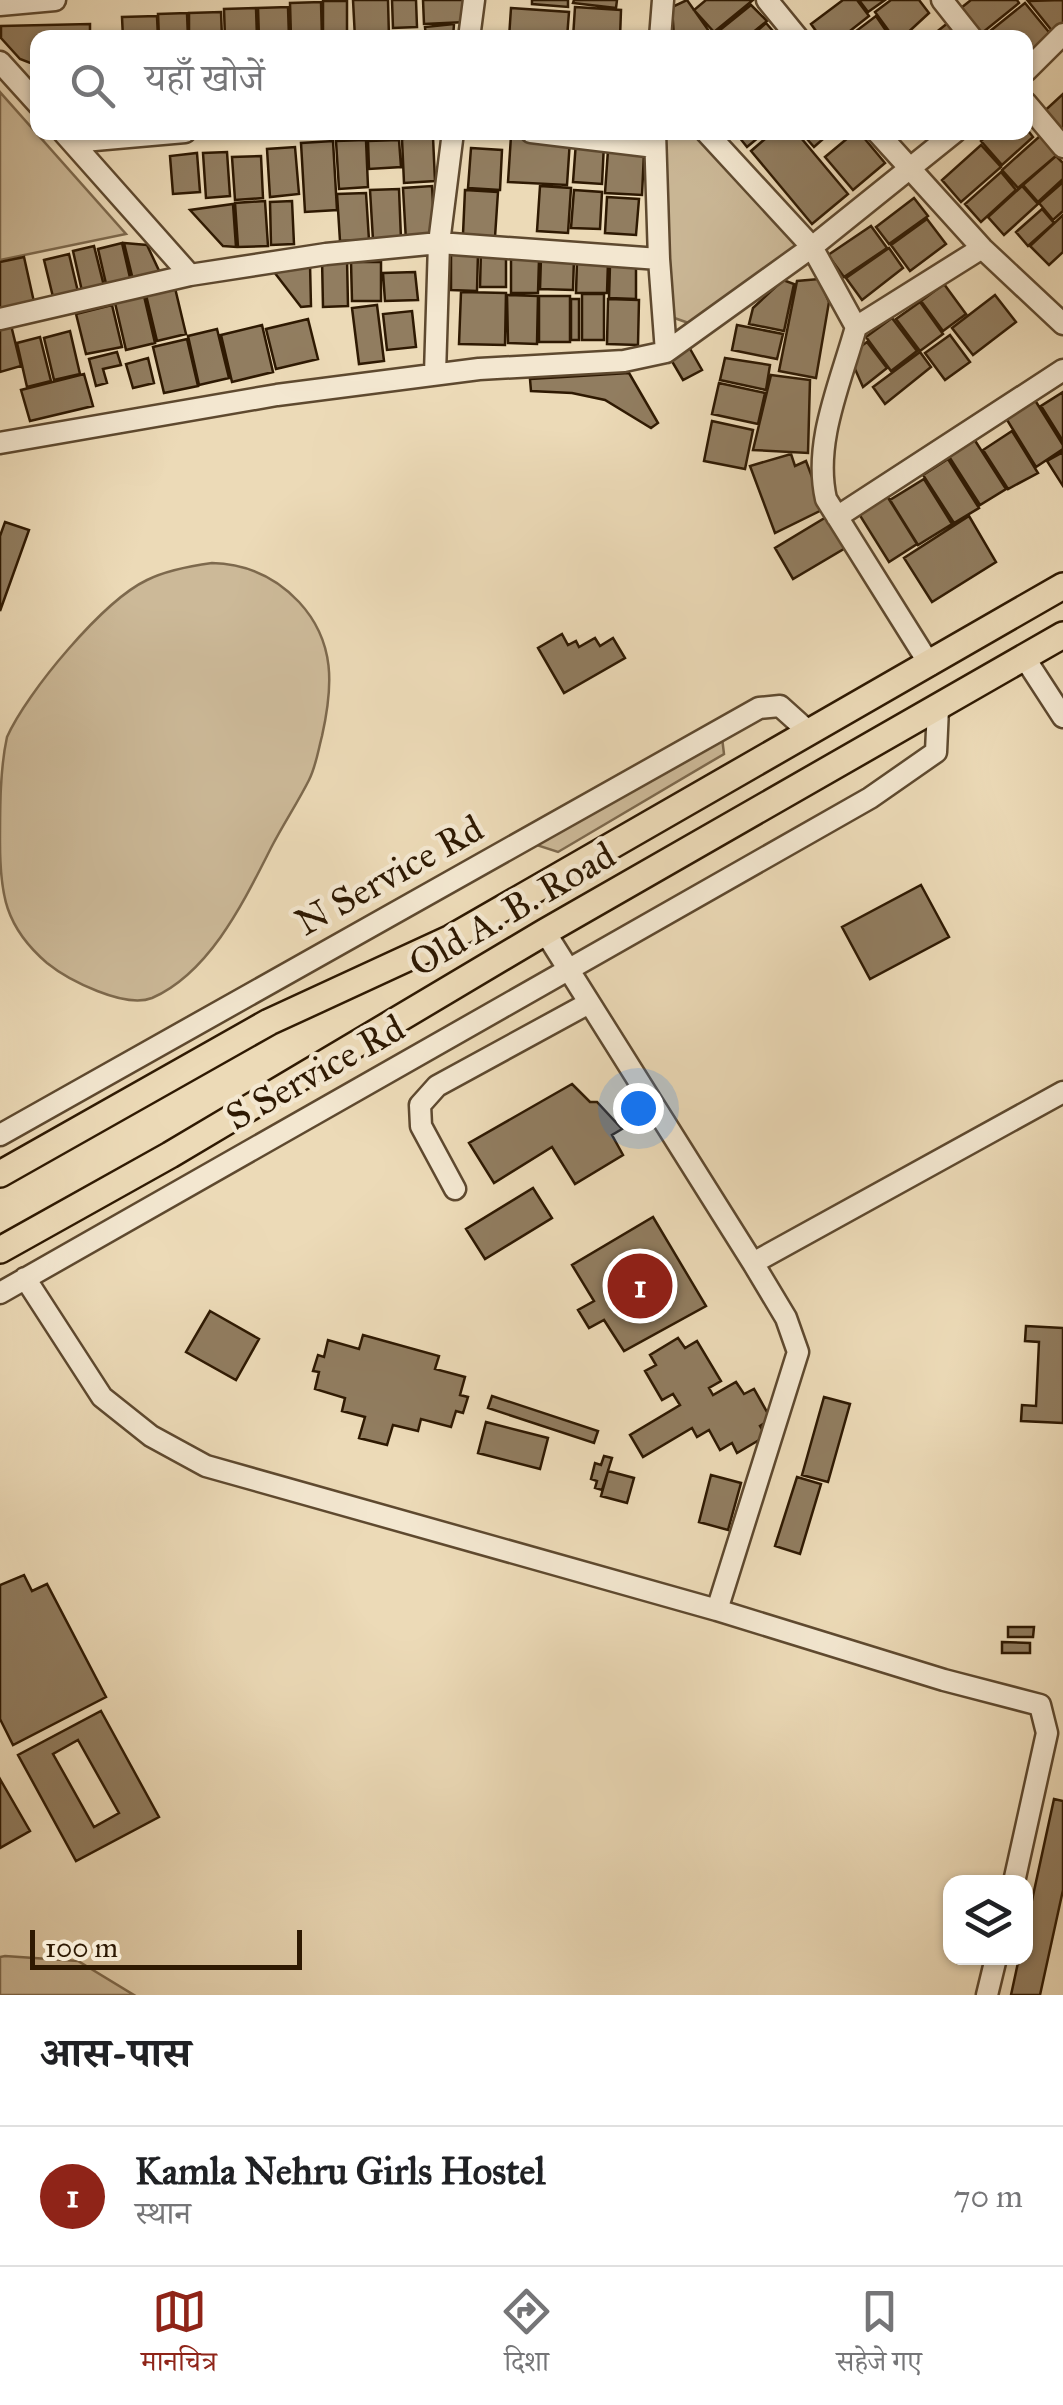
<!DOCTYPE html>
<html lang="hi">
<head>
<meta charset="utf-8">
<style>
	:root { --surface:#fff; --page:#f6f6f6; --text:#202124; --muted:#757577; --line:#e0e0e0; --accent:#8f2418 }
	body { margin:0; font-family:"IM FELL Great Primer","Noto Serif Devanagari",serif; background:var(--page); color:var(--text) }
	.controls { position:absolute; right:30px; bottom:30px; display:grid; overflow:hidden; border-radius:20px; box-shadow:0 2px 8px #0004 }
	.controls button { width:90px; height:90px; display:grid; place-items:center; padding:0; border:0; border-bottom:2px solid var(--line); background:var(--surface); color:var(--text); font:50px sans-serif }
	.scale { position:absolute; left:30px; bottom:25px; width:272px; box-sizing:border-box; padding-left:10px; border:5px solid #2e1902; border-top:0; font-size:28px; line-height:35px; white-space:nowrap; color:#2e1902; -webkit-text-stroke:8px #f3e7d0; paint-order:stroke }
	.you { position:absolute; left:638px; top:1108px; width:35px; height:35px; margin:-25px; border:8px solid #fff; border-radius:50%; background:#1a73e8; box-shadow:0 0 0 15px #1a73e833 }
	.badge { display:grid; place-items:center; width:65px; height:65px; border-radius:50%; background:var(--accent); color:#fff; font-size:32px; font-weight:700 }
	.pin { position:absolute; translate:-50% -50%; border:5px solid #fff; box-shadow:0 2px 10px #0006 }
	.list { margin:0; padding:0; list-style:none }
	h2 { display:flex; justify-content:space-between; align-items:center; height:130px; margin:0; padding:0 40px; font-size:42px }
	h2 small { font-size:32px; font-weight:400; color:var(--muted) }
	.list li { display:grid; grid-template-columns:65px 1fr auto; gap:30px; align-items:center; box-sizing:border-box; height:140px; padding:0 40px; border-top:2px solid var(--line) }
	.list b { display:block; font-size:38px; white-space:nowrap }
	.list p { margin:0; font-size:32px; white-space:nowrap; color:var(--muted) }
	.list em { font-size:32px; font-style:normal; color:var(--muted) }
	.icon { flex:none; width:55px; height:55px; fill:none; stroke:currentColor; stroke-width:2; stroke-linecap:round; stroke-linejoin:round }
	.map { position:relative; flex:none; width:1063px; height:1995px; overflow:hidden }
	.search { position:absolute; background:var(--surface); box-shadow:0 2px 8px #0004; left:30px; right:30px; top:30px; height:110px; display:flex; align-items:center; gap:25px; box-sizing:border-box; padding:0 35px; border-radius:20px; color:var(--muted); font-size:38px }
	.sheet { height:270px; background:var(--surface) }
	nav { display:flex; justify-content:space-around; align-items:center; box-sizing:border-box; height:140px; border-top:2px solid var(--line); background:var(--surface); font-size:28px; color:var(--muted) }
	nav a { display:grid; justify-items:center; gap:5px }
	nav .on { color:var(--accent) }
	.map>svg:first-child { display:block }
</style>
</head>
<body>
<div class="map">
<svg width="1063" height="1995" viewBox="0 0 1063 1995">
	<rect width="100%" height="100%" fill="#ecdab7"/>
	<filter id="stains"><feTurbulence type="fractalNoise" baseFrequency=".002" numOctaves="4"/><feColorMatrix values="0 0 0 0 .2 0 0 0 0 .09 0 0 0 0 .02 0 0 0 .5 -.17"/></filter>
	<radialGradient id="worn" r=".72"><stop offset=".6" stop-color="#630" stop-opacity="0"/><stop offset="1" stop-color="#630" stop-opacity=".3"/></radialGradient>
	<path fill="#ccb998" stroke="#7d694d" stroke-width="2.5" d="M0,92L126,234L0,260Z
		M655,133H706L812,247L700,327L663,314Z
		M212,563C247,564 275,576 299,602C336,642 333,687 322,736C318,751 316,766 309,780C298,802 284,823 272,846C245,899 211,972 152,998C125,1009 68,980 47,963C5,927 0,894 0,842C0,808 0,769 7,737C27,692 103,601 147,580C167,570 190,566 212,563Z
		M721,729L724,754L558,852L521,840Z
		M5,1956L78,1961L134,1995H0V1957Z"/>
	<path fill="#917d60" stroke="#2e1902" stroke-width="2.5" fill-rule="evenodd" d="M353,0H388L389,38H355Z
		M392,0H416L417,27L393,28Z
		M423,0H463L466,22L424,24Z
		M532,0H568V7L532,4Z
		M574,0H617L616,8L573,3Z
		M687,0L711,34L707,38H674L672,7Z
		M706,0H753L714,32L694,10Z
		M843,0H857L869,16L841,38H821L811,24Z
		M859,0H885L868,12Z
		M891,0H919L929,13L902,38H894L875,12Z
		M971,0H1017L1019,3L982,33L961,8Z
		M1063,0V25L1053,32L1028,1Z
		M323,1H347V38H323Z
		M321,2L322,38H291L290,3Z
		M1025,3L1053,37L1026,60V38L984,36Z
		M751,5L767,21L746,38H719L715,34Z
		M288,7L289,38H259L258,8Z
		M575,7L621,10L620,38H573Z
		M256,8L257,38H225L224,9Z
		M511,8L569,12L567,38H509Z
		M221,12L222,38H189V13Z
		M187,13L188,38H159L158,14Z
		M157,16L158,38H123L122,17Z
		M876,16L891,38H847Z
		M949,22L958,32L951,38H929Z
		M766,23L779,38H749Z
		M90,24V38H38V66L20,59L1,38V26Z
		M454,24L453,38H426L425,27Z
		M1063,94V142L1039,116Z
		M1026,128L1033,137L1002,165L981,141L990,132H1026Z
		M735,132H765L747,147Z
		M773,132H796L848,194L812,224L751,151Z
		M801,132H831L814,147Z
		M855,132H859L885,163L853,190L825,157Z
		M511,136L570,140L567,185L508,182Z
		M1040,136L1057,155L1018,188L1002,170Z
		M433,137L435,181L404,183L402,139Z
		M366,140L368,187L339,189L336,141Z
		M399,140L401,167L369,169L368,141Z
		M333,141L337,210L305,212L301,143Z
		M576,142L604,144L602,184L573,182Z
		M981,145L1001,167L961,202L942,180Z
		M295,147L299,194L270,197L267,149Z
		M471,148L502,150L500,190L468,188Z
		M608,150L644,153L642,195L605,193Z
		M227,152L230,196L206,198L203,153Z
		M197,153L200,192L173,194L170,156Z
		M261,156L263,198L235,200L232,157Z
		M1056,156L1063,163V179L1038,202L1023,185Z
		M1001,172L1016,190L981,222L965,204Z
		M1063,182V211L1053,220L1039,203Z
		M432,186L435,239L406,241L403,188Z
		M540,186L571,188L568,233L537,231Z
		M1022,186L1038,204L1004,235L988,217Z
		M399,189L401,239L373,240L370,190Z
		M465,190L498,192L495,237L463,234Z
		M574,190L602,192L600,229L571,228Z
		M366,193L369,240L340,241L337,194Z
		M607,197L639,199L636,235L605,233Z
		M914,198L928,216L889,244L876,227Z
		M265,201L268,246L238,247L235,203Z
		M292,201L294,244L271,245L270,202Z
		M233,204L236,247L223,246L190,210Z
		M1042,209L1054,223L1028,246L1016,232Z
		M1063,215V252L1049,265L1030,246Z
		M927,219L946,244L910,271L891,245Z
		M871,226L887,248L844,277L828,255Z
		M122,243L131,282L107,288L98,249Z
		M124,243L147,245L162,277L134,284Z
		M94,246L104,286L82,291L73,251Z
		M889,248L903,268L862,300L846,278Z
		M481,249H506V287H480Z
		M451,253H478L477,291L451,290Z
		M69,254L79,296L54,301L44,260Z
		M24,257L34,302L0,311V262Z
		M541,257L574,258L573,290L540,289Z
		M322,258H347L348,306L323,307Z
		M511,259L539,260L538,293H511Z
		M577,261L608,262L607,293H576Z
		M351,262H381V301H352Z
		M310,264L311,306L301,307L271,268Z
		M610,265L636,266V299L609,298Z
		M415,272L418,300L385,301L383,273Z
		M819,279L829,302L816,378L779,371L797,281Z
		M783,280L794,284L784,331L749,324L753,308Z
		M944,284L966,314L943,331L921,301Z
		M175,288L186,334L157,341L146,295Z
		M461,292L506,293L505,345L459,344Z
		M582,294H604V340H582Z
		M507,295L538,296L537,344L508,343Z
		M995,295L1016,322L973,355L952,328Z
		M144,296L155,343L126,350L115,303Z
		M539,296H570V342H539Z
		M571,299H579V340H571Z
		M608,299L639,300L638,345L607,344Z
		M920,302L943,334L920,351L896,319Z
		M112,305L122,347L86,354L76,314Z
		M377,305L384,361L359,364L352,308Z
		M412,311L416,347L387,350L383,314Z
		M892,318L917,351L891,371L866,337Z
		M308,319L318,359L276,369L266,329Z
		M10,321L21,366L0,372V323Z
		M262,325L273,372L232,382L221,335Z
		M737,325L783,334L777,359L732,350Z
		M217,329L229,378L199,385L188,336Z
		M70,331L80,374L54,380L44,338Z
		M950,335L970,362L945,380L925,353Z
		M40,337L51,381L27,387L17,343Z
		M187,339L198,386L164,393L153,347Z
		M867,342L887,368L863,387L855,369L853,352Z
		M689,347L702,370L683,380L670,358Z
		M117,352L121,365L103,369L107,383L96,386L89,359Z
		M920,352L931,367L885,404L873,387Z
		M148,358L154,383L133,388L126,364Z
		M725,358L770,365L766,390L720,380Z
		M629,373L658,423L651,428L605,400L572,393L531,391L530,379Z
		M84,374L93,406L30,421L21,390Z
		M771,375L810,380L808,453L753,450Z
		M719,383L765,393L758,424L712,414Z
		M1063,392V441L1041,406Z
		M1033,397L1063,445V449L1036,467L1004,415Z
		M712,421L753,430L745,469L704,461Z
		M1012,431L1038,473L1008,489L983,450Z
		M974,439L1006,489L980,505L948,455Z
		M1063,452V486L1047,461Z
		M791,454L795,466L806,461L824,509L775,533L750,466Z
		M948,459L979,508L954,523L923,475Z
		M924,479L952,524L918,545L890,500Z
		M887,496L917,544L889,562L859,514Z
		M828,516L847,547L793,579L775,548Z
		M969,516L996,562L932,602L904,558Z
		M5,522L29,530L0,611V536Z
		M562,634L568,645L576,641L579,647L595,638L600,646L613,638L625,658L564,693L538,648Z
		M921,885L949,937L870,979L842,927Z
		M572,1084L590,1102H597L622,1129L612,1135L623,1155L575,1184L552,1147L494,1183L469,1143Z
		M533,1188L552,1218L485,1259L466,1229Z
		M653,1217L706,1306L624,1351L604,1320L589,1328L578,1310L594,1301L572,1265Z
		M210,1311L259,1339L236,1380L186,1352Z
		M1026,1326L1063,1328V1423L1021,1421L1022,1405L1036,1406L1039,1342L1025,1341Z
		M363,1335L439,1356L435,1369L465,1377L460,1395L468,1397L463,1413L456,1411L451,1427L421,1419L418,1431L393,1425L387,1445L359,1438L365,1417L342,1411L345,1398L315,1389L319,1372L313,1371L318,1355L324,1357L328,1340L359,1349Z
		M678,1338L685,1348L697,1341L721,1381L709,1388L713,1395L736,1382L744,1394L754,1389L771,1419L760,1426L766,1436L737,1453L732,1443L720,1450L709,1430L697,1437L692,1428L643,1457L630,1435L680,1405L673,1394L662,1400L645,1371L656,1365L650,1355Z
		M492,1396L598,1431L594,1443L488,1408Z
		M824,1397L850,1404L828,1482L802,1475Z
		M486,1422L548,1438L540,1469L478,1453Z
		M604,1456L612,1458L602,1490L595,1488L597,1481L591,1479L595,1463L601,1465Z
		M608,1471L634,1478L627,1503L601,1496Z
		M711,1475L741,1483L728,1530L699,1522Z
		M797,1477L821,1484L800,1554L775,1546Z
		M24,1575L32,1591L47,1584L106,1697L13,1745L0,1719V1585Z
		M1008,1627H1034L1033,1637H1008Z
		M1002,1642L1030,1643V1653H1002Z
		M101,1711L159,1817L76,1861L18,1755ZM78,1740L119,1813L94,1827L53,1754Z
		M0,1779L30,1831L0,1848Z
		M1054,1799L1063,1801V1890L1040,1995H1011L1019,1958H1026V1928Z"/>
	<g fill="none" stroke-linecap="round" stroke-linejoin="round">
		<g stroke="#5e492f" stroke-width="25">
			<path id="minor" d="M767,0L798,38
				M942,0L972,38
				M0,5L55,0
				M469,38L474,0
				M660,38L663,0
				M0,62L38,104
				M1026,71L1063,34
				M1026,103L1063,147
				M63,132L190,275
				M531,132L655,147
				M655,132L659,259L666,352
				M706,132L812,247L856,327C841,382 813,442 826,499L930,665
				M877,132L982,248L1063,324
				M72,142L185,132
				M0,319L190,275L326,254L439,243L659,259
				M856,327L982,248
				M435,374L439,243L453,132
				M0,443L277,395L479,369L624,361L666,352L812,247L955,132
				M837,517L1063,370
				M1024,657L1063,717
				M545,932L753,1263L786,1318L798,1352L717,1610
				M0,1135L759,708L780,706L810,733
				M455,1189L421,1126L420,1105L437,1086L589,1003
				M753,1263L1063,1092
				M25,1278L102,1397L151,1436L206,1466L717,1610L944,1680L1040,1705L1047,1733L1014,1882
				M0,1293L870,798L936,752L938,708
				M987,1995L996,1958"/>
		</g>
		<g stroke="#2e1902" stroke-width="30">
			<path id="major" d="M0,1174L269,1022L451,938L1063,586
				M0,1250L170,1155L545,932L1063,635"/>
		</g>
		<use href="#minor" stroke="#f3e7d0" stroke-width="20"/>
		<use href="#major" stroke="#ecdab7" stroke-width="25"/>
	</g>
	<g text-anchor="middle" stroke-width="9" stroke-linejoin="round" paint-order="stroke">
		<g font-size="38" fill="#2e1902" stroke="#f3e7d0">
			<text transform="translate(389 875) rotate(-29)" y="13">N Service Rd</text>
			<text transform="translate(512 909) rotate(-30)" y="13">Old A. B. Road</text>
			<text transform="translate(315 1072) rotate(-29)" y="13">S Service Rd</text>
		</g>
	</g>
	<rect width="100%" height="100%" filter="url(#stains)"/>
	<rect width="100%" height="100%" fill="url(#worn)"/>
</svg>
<div class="controls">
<button><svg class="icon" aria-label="layers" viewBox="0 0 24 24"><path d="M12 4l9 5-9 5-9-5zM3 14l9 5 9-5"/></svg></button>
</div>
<div class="scale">100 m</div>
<div class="you"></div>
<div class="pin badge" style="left:640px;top:1286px">1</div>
<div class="search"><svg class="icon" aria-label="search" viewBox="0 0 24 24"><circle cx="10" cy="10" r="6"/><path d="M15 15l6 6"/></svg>यहाँ खोजें</div>
</div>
<section class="sheet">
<h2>आस-पास<small></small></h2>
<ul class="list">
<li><span class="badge">1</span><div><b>Kamla Nehru Girls Hostel</b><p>स्थान</p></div><em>70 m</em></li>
</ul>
</section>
<nav>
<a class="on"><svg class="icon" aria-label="map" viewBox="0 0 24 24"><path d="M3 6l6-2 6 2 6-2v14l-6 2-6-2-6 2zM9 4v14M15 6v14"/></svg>मानचित्र</a>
<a><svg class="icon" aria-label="directions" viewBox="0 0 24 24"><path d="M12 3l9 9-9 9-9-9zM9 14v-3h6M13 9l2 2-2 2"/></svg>दिशा</a>
<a><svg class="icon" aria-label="saved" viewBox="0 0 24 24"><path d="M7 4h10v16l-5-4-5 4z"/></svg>सहेजे गए</a>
</nav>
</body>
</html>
